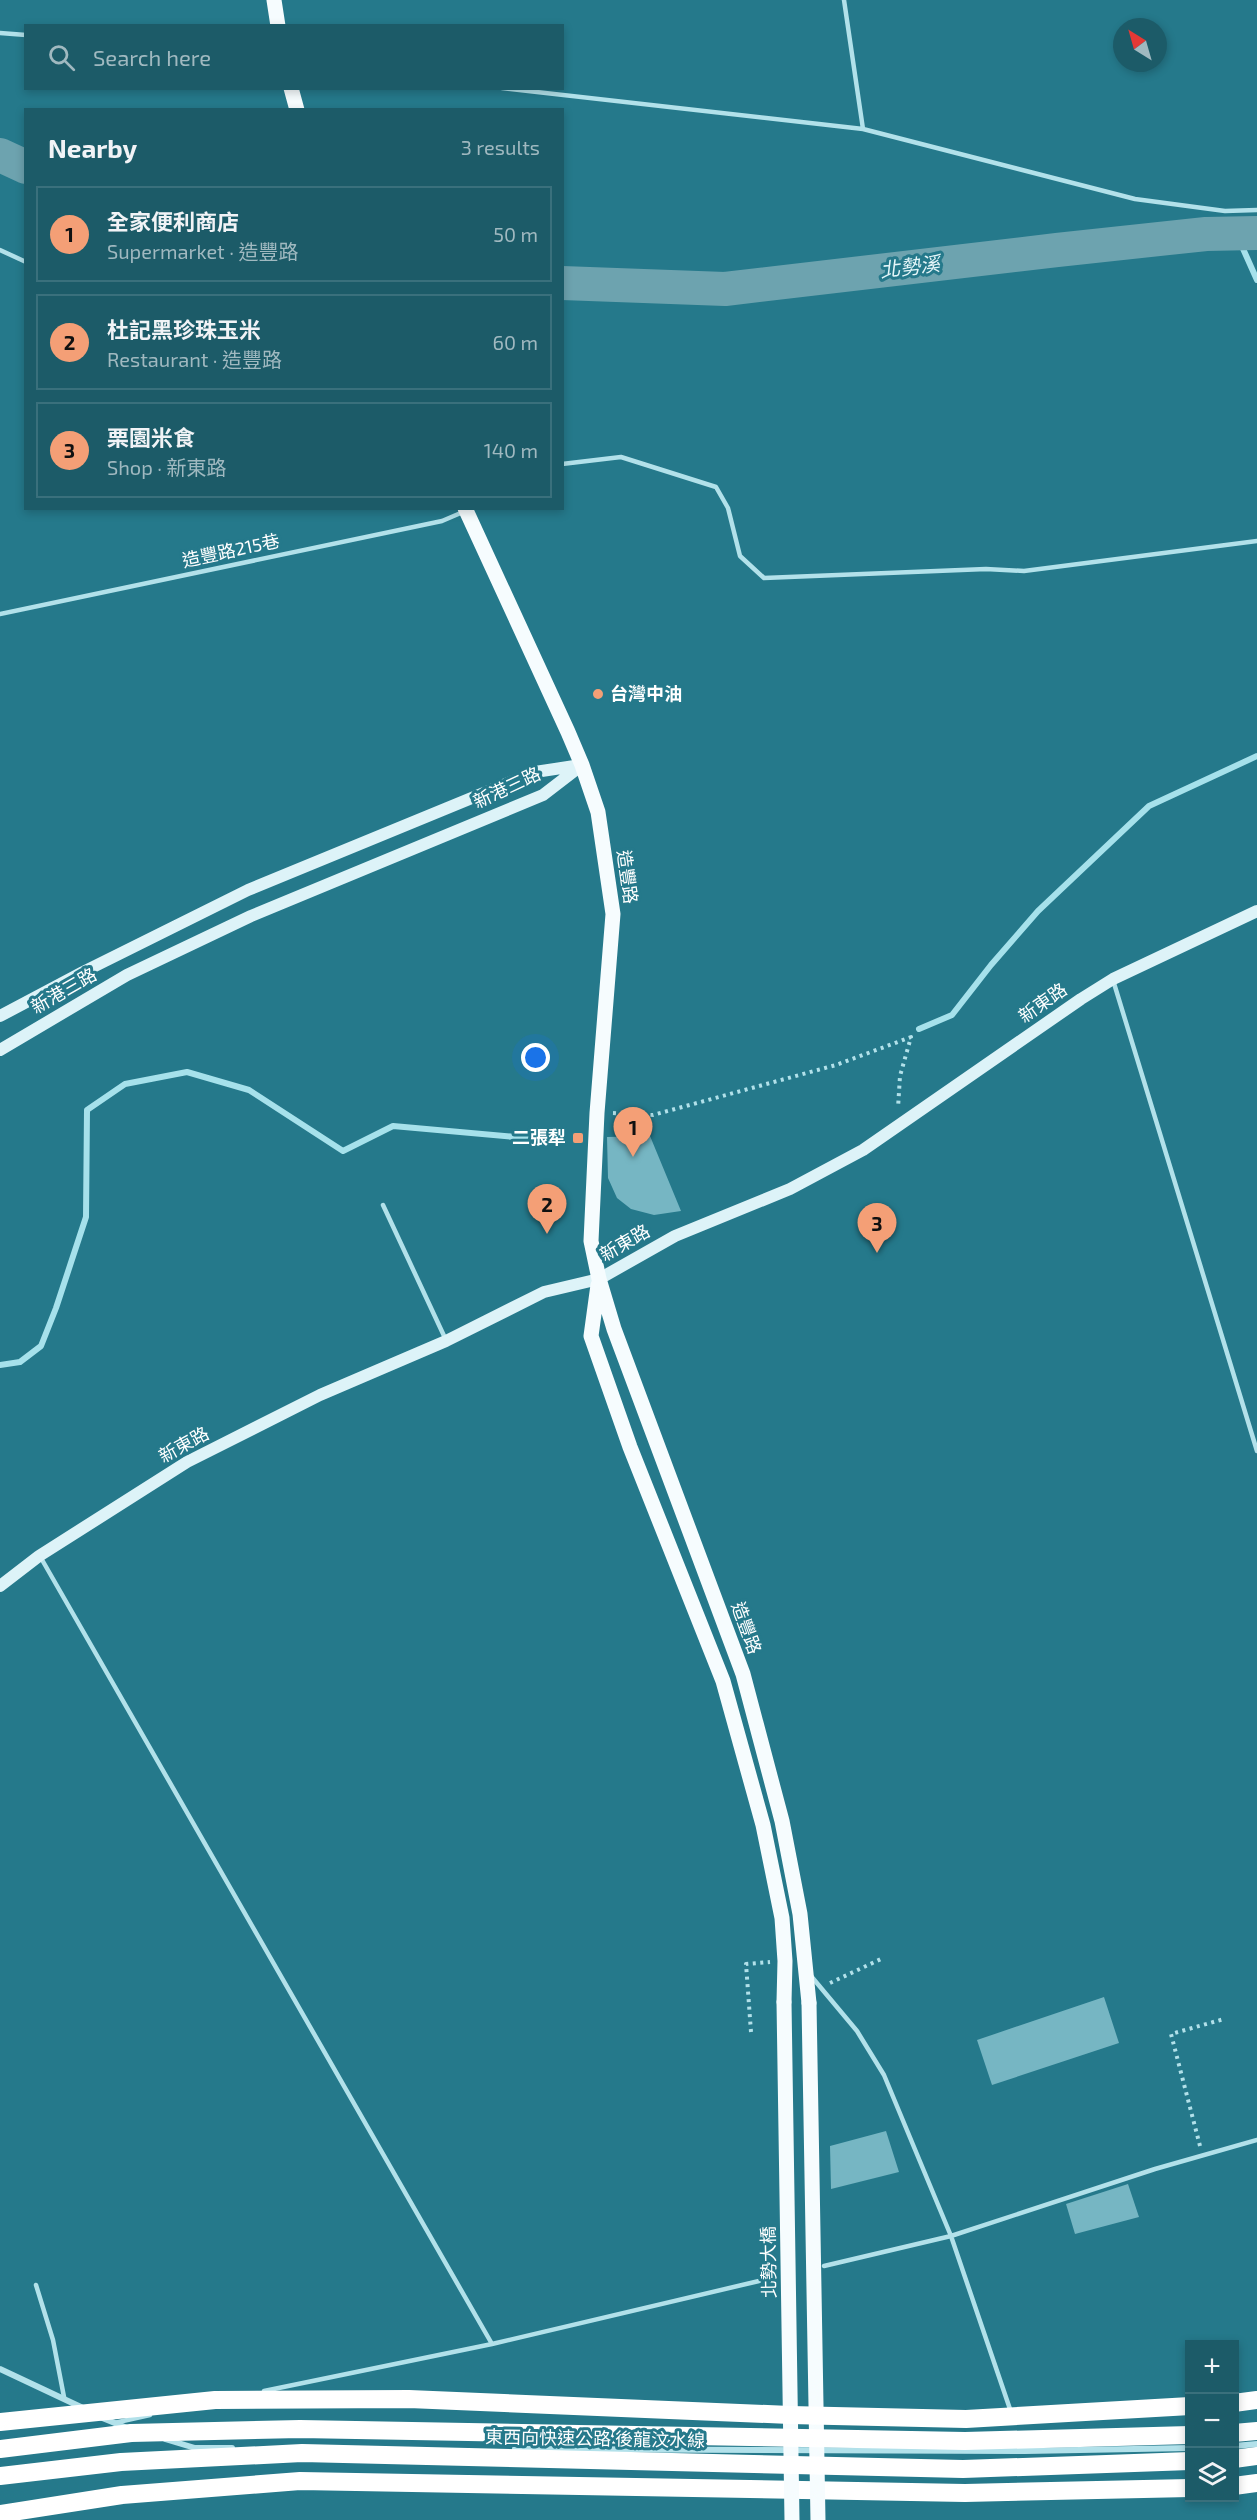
<!DOCTYPE html>
<html lang="en">
<head>
<meta charset="utf-8">
<style>
	:root { --surface:#1c5b68; --page:#25616e; --text:#f1f3f6; --muted:#a0b9c0; --line:#3a707c; --accent:#f49f76 }
	body { margin:0; font-family:"Exo 2","Noto Sans TC",sans-serif; background:var(--page); color:var(--text) }
	.controls { position:absolute; right:18px; bottom:18px; display:grid; overflow:hidden; border-radius:0px; box-shadow:0 3px 9px #0003 }
	.controls button { width:54px; height:54px; display:grid; place-items:center; padding:0; border:0; border-bottom:2px solid var(--line); background:var(--surface); color:var(--text); font:30px sans-serif }
	.compass { position:absolute; left:1113px; top:18px; width:54px; height:54px; border-radius:50%; background:var(--surface); box-shadow:0 3px 9px #0003; rotate:323deg }
	.you { position:absolute; left:536px; top:1058px; width:21px; height:21px; margin:-15px; border:4px solid #fff; border-radius:50%; background:#1a73e8; box-shadow:0 0 0 9px #1a73e833 }
	.badge { display:grid; place-items:center; width:39px; height:39px; border-radius:50%; background:var(--accent); color:#111; font-size:20px; font-weight:700 }
	.pin { position:absolute; translate:-50% -50px; filter:drop-shadow(0 2px 3px #0008) }
	.pin::after { content:''; position:absolute; top:32px; width:21px; height:18px; background:inherit; clip-path:polygon(0 0,100% 0,50% 100%) }
	.list { margin:0; padding:0; list-style:none }
	h2 { display:flex; justify-content:space-between; align-items:center; height:78px; margin:0; padding:0 24px; font-size:26px }
	h2 small { font-size:20px; font-weight:400; color:var(--muted) }
	.list li { display:grid; grid-template-columns:39px 1fr auto; gap:18px; align-items:center; box-sizing:border-box; height:96px; margin:0 12px 12px; padding:0 12px; border:2px solid var(--line); border-radius:0px }
	.list b { display:block; font-size:22px; white-space:nowrap }
	.list p { margin:0; font-size:20px; white-space:nowrap; color:var(--muted) }
	.list em { font-size:20px; font-style:normal; color:var(--muted) }
	.icon { flex:none; width:33px; height:33px; fill:none; stroke:currentColor; stroke-width:2; stroke-linecap:round; stroke-linejoin:round }
	.map { position:relative; flex:none; width:1257px; height:2520px; overflow:hidden }
	.search { position:absolute; background:var(--surface); box-shadow:0 3px 9px #0003; left:24px; top:24px; width:540px; height:66px; display:flex; align-items:center; gap:15px; box-sizing:border-box; padding:0 21px; border-radius:0px; color:var(--muted); font-size:22px }
	.panel { position:absolute; background:var(--surface); box-shadow:0 3px 9px #0003; left:24px; top:108px; width:540px; height:402px; border-radius:0px }
	.map>svg:first-child { display:block }
</style>
</head>
<body>
<div class="map">
<svg width="1257" height="2520" viewBox="0 0 1257 2520">
	<rect width="100%" height="100%" fill="#25798b"/>
	<g fill="none" stroke-linecap="round" stroke-linejoin="round">
		<path stroke="#a6e1eb" stroke-width="6" d="M1236,233L1257,280
			M919,1029L952,1015L991,965L1038,911L1149,806L1257,756
			M0,1365L20,1362L41,1346L56,1308L86,1217L87,1110L125,1084L187,1072L249,1090L343,1151L393,1126L537,1139"/>
		<path stroke="#6da3af" stroke-width="34" d="M0,155L26,167
			M562,283L725,289L1057,250L1206,234L1257,233"/>
	</g>
	<path fill="#76b6c3" d="M650,1136L681,1211L654,1215L631,1209L617,1198L608,1178L607,1137Z
		M1104,1997L1119,2043L992,2085L977,2040Z
		M886,2131L899,2172L831,2189L830,2146Z
		M1128,2184L1139,2217L1075,2234L1066,2204Z"/>
	<g fill="none" stroke-linecap="round" stroke-linejoin="round">
		<path stroke="#b2e1ea" stroke-width="4" stroke-dasharray="3 4.5" stroke-linecap="butt" d="M613,1113L653,1115L836,1065L911,1037L900,1076L898,1108
			M830,1983L881,1959
			M751,2032L746,1964L770,1962
			M1200,2146L1171,2034L1224,2019"/>
		<path stroke="#b2e1ea" stroke-width="4.5" d="M844,0L863,129
			M0,33L26,35
			M502,88L863,129L1135,199L1225,211L1257,210
			M0,250L26,262
			M562,464L621,457L716,487L728,508L740,556L764,578L986,569L1024,571L1257,541
			M0,614L442,521L463,512
			M1113,980L1257,1451
			M383,1205L445,1338
			M41,1558L492,2344
			M811,1976L857,2031L884,2075L951,2236L1011,2412
			M824,2266L951,2236L1155,2169L1257,2140
			M36,2285L53,2340L64,2397
			M264,2391L492,2344L759,2281
			M114,2423L150,2415"/>
		<path stroke="#b2e1ea" stroke-width="6" d="M0,2369L83,2408
			M100,2417L127,2428
			M165,2439L195,2448H232
			M1234,2446L1257,2444
			M515,2449L1025,2451L1190,2448"/>
		<path stroke="#ddf3f8" stroke-width="12" d="M0,1016L83,972L248,890L535,772L581,765
			M0,1050L127,975L251,916L543,795L582,765
			M0,1586L39,1556L187,1462L320,1395L446,1341L544,1292L599,1279L675,1236L790,1189L863,1150L1081,999L1113,979L1257,911"/>
		<path stroke="#f6fcfe" stroke-width="15" d="M274,0L278,26
			M291,88L297,110
			M465,508L568,732L582,765L598,812L613,914L597,1113L591,1241L599,1279L614,1329L743,1674L782,1821L800,1914L809,2003
			M598,1285L591,1336L630,1447L723,1681L763,1825L782,1918L785,1961L784,2002"/>
		<path stroke="#fff" stroke-width="18" d="M1234,2403L1257,2400
			M1234,2433L1257,2431
			M1234,2459L1257,2456
			M1234,2486L1257,2483
			M0,2514L122,2495L300,2481L965,2493L1190,2488"/>
		<path stroke="#f6fcfe" stroke-width="15" d="M784,2002L792,2520
			M809,2003L818,2520"/>
		<path stroke="#fff" stroke-width="18" d="M0,2422L215,2400L409,2399L790,2415L966,2419L1190,2406
			M0,2449L131,2433L300,2429L965,2441L1190,2435
			M0,2476L121,2462L302,2453L963,2469L1190,2461"/>
	</g>
	<g fill="#f49f76" stroke="#25798b" stroke-width="2">
		<circle cx="598" cy="694" r="6"/>
		<rect x="572" y="1132" width="12" height="12" rx="3"/>
	</g>
	<g text-anchor="middle" stroke-width="6" stroke-linejoin="round" paint-order="stroke">
		<g font-size="18" fill="#fff" stroke="#25798b">
			<text transform="translate(231 551) rotate(-12)" y="6">造豐路215巷</text>
			<text transform="translate(507 788) rotate(-25)" y="6">新港三路</text>
			<text transform="translate(627 877) rotate(82)" y="6">造豐路</text>
			<text transform="translate(64 991) rotate(-30)" y="6">新港三路</text>
			<text transform="translate(1043 1003) rotate(-35)" y="6">新東路</text>
			<text transform="translate(625 1243) rotate(-30)" y="6">新東路</text>
			<text transform="translate(184 1445) rotate(-29)" y="6">新東路</text>
			<text transform="translate(746 1628) rotate(70)" y="6">造豐路</text>
			<text transform="translate(769 2262) rotate(-91)" y="6">北勢大橋</text>
			<text transform="translate(595 2439) rotate(1)" y="6">東西向快速公路 後龍汶水線</text>
		</g>
		<g font-size="18" font-weight="bold" fill="#fff" stroke="#25798b" text-anchor="start">
			<text x="610" y="700">台灣中油</text>
			<text x="566" y="1144" text-anchor="end">二張犁</text>
		</g>
		<g font-size="20" font-style="italic" fill="#e5f6f9" stroke="#25798b">
			<text transform="translate(910 267) rotate(-7)" y="7">北勢溪</text>
		</g>
	</g>
</svg>
<div class="controls">
<button>+</button>
<button>−</button>
<button><svg class="icon" aria-label="layers" viewBox="0 0 24 24"><path d="M12 4l9 5-9 5-9-5zM3 14l9 5 9-5"/></svg></button>
</div>
<svg class="compass" viewBox="-18 -18 36 36"><path d="M0-13l5 13h-10z" fill="#e53935"/><path d="M0 13l5-13h-10z" fill="#a0b9c0"/></svg>
<div class="you"></div>
<div class="pin badge" style="left:633px;top:1157px">1</div>
<div class="pin badge" style="left:547px;top:1234px">2</div>
<div class="pin badge" style="left:877px;top:1253px">3</div>
<div class="search"><svg class="icon" aria-label="search" viewBox="0 0 24 24"><circle cx="10" cy="10" r="6"/><path d="M15 15l6 6"/></svg>Search here</div>
<section class="panel">
<h2>Nearby<small>3 results</small></h2>
<ul class="list">
<li><span class="badge">1</span><div><b>全家便利商店</b><p>Supermarket · 造豐路</p></div><em>50 m</em></li>
<li><span class="badge">2</span><div><b>杜記黑珍珠玉米</b><p>Restaurant · 造豐路</p></div><em>60 m</em></li>
<li><span class="badge">3</span><div><b>栗園米食</b><p>Shop · 新東路</p></div><em>140 m</em></li>
</ul>
</section>
</div>
</body>
</html>
